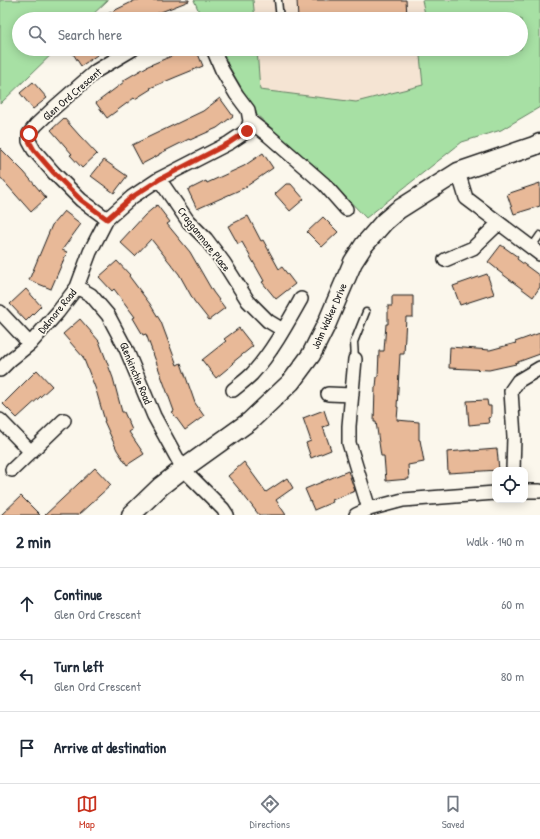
<!DOCTYPE html>
<html lang="en">
<head>
<meta charset="utf-8">
<style>
	:root { --surface:#fff; --page:#f2f2f3; --text:#1f2937; --muted:#747a83; --line:#e0e1e3; --accent:#c8321e }
	body { margin:0; font-family:"Patrick Hand",sans-serif; background:var(--page); color:var(--text) }
	.controls { position:absolute; right:12px; bottom:12px; display:grid; overflow:hidden; border-radius:8px; box-shadow:0 2px 10px #0003 }
	.controls button { width:36px; height:36px; display:grid; place-items:center; padding:0; border:0; border-bottom:1px solid var(--line); background:var(--surface); color:var(--text); font:20px sans-serif }
	.stop { position:absolute; width:12px; height:12px; margin:-9px; border:3px solid #c8321e; border-radius:50%; background:#fff }
	.stop.end { background:#c8321e; border-color:#fff; box-shadow:0 1px 4px #0008 }
	.list { margin:0; padding:0; list-style:none }
	h2 { display:flex; justify-content:space-between; align-items:center; height:52px; margin:0; padding:0 16px; font-size:17px }
	h2 small { font-size:13px; font-weight:400; color:var(--muted) }
	.list li { display:grid; grid-template-columns:26px 1fr auto; gap:12px; align-items:center; box-sizing:border-box; height:72px; padding:0 16px; border-top:1px solid var(--line) }
	.list b { display:block; font-size:15px; white-space:nowrap }
	.list p { margin:0; font-size:13px; white-space:nowrap; color:var(--muted) }
	.list em { font-size:13px; font-style:normal; color:var(--muted) }
	.icon { flex:none; width:22px; height:22px; fill:none; stroke:currentColor; stroke-width:2; stroke-linecap:round; stroke-linejoin:round }
	.map { position:relative; flex:none; width:540px; height:515px; overflow:hidden }
	.search { position:absolute; background:var(--surface); box-shadow:0 2px 10px #0003; left:12px; right:12px; top:12px; height:44px; display:flex; align-items:center; gap:10px; box-sizing:border-box; padding:0 14px; border-radius:22px; color:var(--muted); font-size:15px }
	.sheet { height:268px; background:var(--surface) }
	nav { display:flex; justify-content:space-around; align-items:center; box-sizing:border-box; height:56px; border-top:1px solid var(--line); background:var(--surface); font-size:11px; color:var(--muted) }
	nav a { display:grid; justify-items:center; gap:2px }
	nav .on { color:var(--accent) }
	.map>svg:first-child { display:block }
</style>
</head>
<body>
<div class="map">
<svg width="540" height="515" viewBox="0 0 540 515">
	<rect width="100%" height="100%" fill="#fbf7ec"/>
	<filter id="ink" filterUnits="userSpaceOnUse"><feTurbulence type="fractalNoise" baseFrequency=".025" numOctaves="2"/><feDisplacementMap in="SourceGraphic" scale="8" xChannelSelector="R" yChannelSelector="G"/><feConvolveMatrix kernelMatrix="1 2 1 2 8 2 1 2 1" color-interpolation-filters="sRGB"/></filter>
	<g filter="url(#ink)">
		<path fill="#f5e4d3" d="M253,0H422L426,19H255Z
			M257,49H423L420,56L423,85L356,102L260,90Z"/>
		<path fill="#a7e0a4" stroke="#627e60" d="M0,0H108L88,19H19V49H57L0,104Z
			M194,0H253L255,19H202Z
			M422,0H540V107L501,130L462,142L366,218L338,189L257,115L219,49H257L260,90L356,102L423,85L420,56L423,49H521V19H426Z"/>
		<path fill="#e8b998" stroke="#1c1c1c" d="M136,0H189V1L143,19H97Z
			M297,0H406L407,16L344,18V19H298Z
			M70,49H106L81,66Z
			M188,49H196L203,66L176,77L150,88L151,89L135,99L134,98L107,118L96,103L124,82V80L148,66Z
			M33,82L47,98L33,109L20,93Z
			M220,98L233,116L217,128L190,140L189,139L159,154V155L142,164L132,145L203,111Z
			M64,118L79,135L97,154L82,168L70,155L72,154L51,130Z
			M0,148L24,172L46,198L31,212L0,177Z
			M263,153L273,168L244,188L197,209L188,190L206,181L207,183L244,166Z
			M104,160L127,176L114,193L91,176Z
			M540,183V206L514,214L507,194Z
			M286,184H291L304,199L290,211L275,194Z
			M157,205L170,222L167,224L190,252L213,292L225,308L209,320L194,301L179,274L151,239L135,256L120,242L145,215Z
			M64,211L81,224L62,250L67,252L51,289L29,280L52,225Z
			M248,216L261,241L263,240L279,269L282,267L295,284L276,299L262,282L264,281L242,242L238,244L228,226Z
			M323,217L338,232L322,247L307,232Z
			M501,245L518,257L517,259L540,276V287L533,297L497,270H498L488,262Z
			M117,261L130,275L129,276L150,304L161,322L177,365L181,363L195,403L204,416L185,430L172,412L174,411L146,334L143,335L133,318L135,317L114,289L112,291L99,277Z
			M487,274L494,294L460,305L453,286Z
			M26,289L41,306L26,321L10,304Z
			M392,296H413V317H406L404,354H400L397,407H398L397,420L419,422V440H420L424,462L408,465L409,479L386,481L384,456H381L376,422H374L375,387H376L377,377H378L379,351H384L386,324H388V306H392Z
			M80,319L99,341L113,378L122,412H124L132,430L129,432L144,454L127,465L117,450L104,421H105L96,390L83,357L63,334Z
			M239,328L253,346L232,363L233,364L216,378L202,360L226,341L224,339Z
			M540,333V354L515,363L516,364L489,370L449,368L450,347L490,350L516,343L515,342Z
			M37,370L52,386L17,418L3,404Z
			M487,400L488,406H491V417L488,418L489,423L469,425L467,401Z
			M324,410L329,425L323,427L331,450L311,458L306,443L311,441L303,418Z
			M497,449L499,470L448,473L447,452L471,450V451Z
			M244,462L266,492L287,478L293,488L276,500L286,515H259L238,488L228,476Z
			M95,468L111,485L78,515H45Z
			M348,471L355,491L332,500L333,502L314,510L305,489Z
			M21,496L40,515H1Z"/>
		<g fill="none" stroke-linecap="round" stroke-linejoin="round">
			<g stroke="#1c1c1c" stroke-width="9">
				<path id="lane" d="M278,0L280,19
					M531,248L540,235
					M355,359L354,342L366,312"/>
			</g>
			<g stroke="#1c1c1c" stroke-width="16">
				<path id="street" d="M250,121L269,136L324,184L346,209
					M458,172L466,198L540,254
					M159,179L188,221L206,239L224,263L248,301L268,321L283,330
					M107,219L81,200L54,173L34,150L29,141V134L36,125L55,107L96,71L133,49
					M445,260L473,248L499,223
					M77,287L91,295L108,315L126,349L154,416L183,469L223,509L227,515
					M0,312L30,344
					M355,359L349,426V443L369,509
					M0,370L10,360L30,344L58,312L77,287L90,252L107,219L132,197L159,179L229,143L247,131L250,121L248,110L236,94L222,70L213,49
					M233,390C239,385 246,380 252,374C271,353 287,324 301,299
					M328,394L352,395
					M0,420L31,452
					M12,470L64,420
					M513,470L514,437L511,391L518,381L540,368
					M525,491H540
					M356,515L369,509L403,500L495,493"/>
			</g>
			<g stroke="#1c1c1c" stroke-width="21">
				<path id="secondary" d="M131,515L161,486L183,469L250,421L291,382L311,355L327,323L353,262L364,245L384,222L398,210L458,172L534,146L540,143"/>
			</g>
			<use href="#lane" stroke="#fbf7ec" stroke-width="6"/>
			<use href="#street" stroke="#fbf7ec" stroke-width="13"/>
			<use href="#secondary" stroke="#fbf7ec" stroke-width="18"/>
		</g>
	</g>
	<g fill="none" stroke-linecap="round" stroke-linejoin="round" filter="url(#ink)">
		<path stroke="#c8321e" stroke-width="5" d="M29,134V141L34,150L54,173L81,200L107,219L132,197L160,179L229,143L247,131"/>
	</g>
	<g text-anchor="middle" stroke-width="3.5" stroke-linejoin="round" paint-order="stroke">
		<g font-size="11" fill="#1c1c1c" stroke="#fbf7ec">
			<text transform="translate(72 94) rotate(-41)" y="4">Glen Ord Crescent</text>
			<text transform="translate(204 239) rotate(52)" y="4">Cragganmore Place</text>
			<text transform="translate(57 311) rotate(-51)" y="4">Dalmore Road</text>
			<text transform="translate(329 316) rotate(-66)" y="4">John Walker Drive</text>
			<text transform="translate(136 373) rotate(67)" y="4">Glenkinchie Road</text>
		</g>
	</g>
</svg>
<div class="controls">
<button><svg class="icon" aria-label="locate" viewBox="0 0 24 24"><circle cx="12" cy="12" r="6"/><path d="M12 2v4M12 18v4M2 12h4M18 12h4"/></svg></button>
</div>
<div class="stop" style="left:29px;top:134px"></div>
<div class="stop end" style="left:247px;top:131px"></div>
<div class="search"><svg class="icon" aria-label="search" viewBox="0 0 24 24"><circle cx="10" cy="10" r="6"/><path d="M15 15l6 6"/></svg>Search here</div>
</div>
<section class="sheet">
<h2>2 min<small>Walk · 140 m</small></h2>
<ul class="list">
<li><svg class="icon" aria-label="ahead" viewBox="0 0 24 24"><path d="M12 20V5M6 11l6-6 6 6"/></svg><div><b>Continue</b><p>Glen Ord Crescent</p></div><em>60 m</em></li>
<li><svg class="icon" aria-label="left" viewBox="0 0 24 24"><path d="M17 20v-9H6M10 6l-5 5 5 5"/></svg><div><b>Turn left</b><p>Glen Ord Crescent</p></div><em>80 m</em></li>
<li><svg class="icon" aria-label="arrive" viewBox="0 0 24 24"><path d="M6 21V4h12l-3 4 3 4H6"/></svg><div><b>Arrive at destination</b></div></li>
</ul>
</section>
<nav>
<a class="on"><svg class="icon" aria-label="map" viewBox="0 0 24 24"><path d="M3 6l6-2 6 2 6-2v14l-6 2-6-2-6 2zM9 4v14M15 6v14"/></svg>Map</a>
<a><svg class="icon" aria-label="directions" viewBox="0 0 24 24"><path d="M12 3l9 9-9 9-9-9zM9 14v-3h6M13 9l2 2-2 2"/></svg>Directions</a>
<a><svg class="icon" aria-label="saved" viewBox="0 0 24 24"><path d="M7 4h10v16l-5-4-5 4z"/></svg>Saved</a>
</nav>
</body>
</html>
